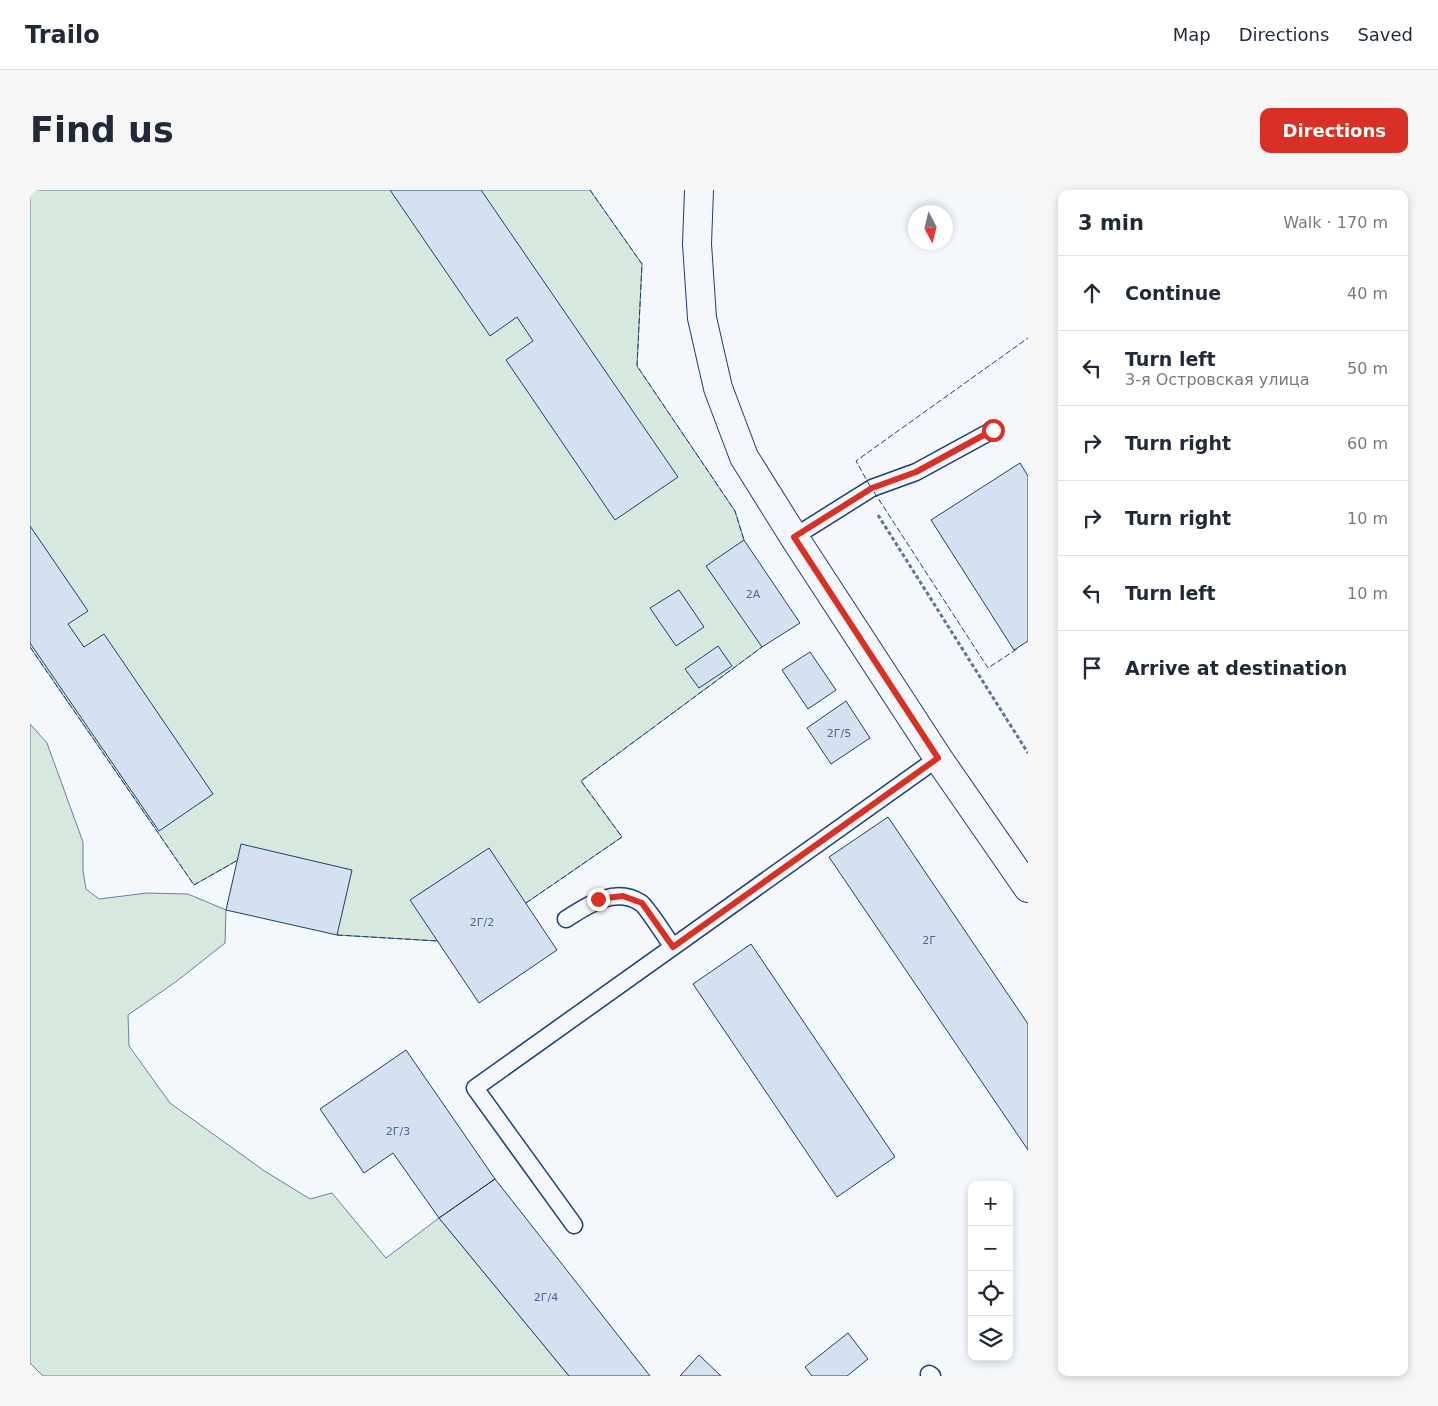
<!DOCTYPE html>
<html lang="en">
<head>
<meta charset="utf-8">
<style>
	:root { --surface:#fff; --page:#f6f6f7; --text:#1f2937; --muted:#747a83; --line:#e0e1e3; --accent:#d93025 }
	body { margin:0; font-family:"DejaVu Sans",sans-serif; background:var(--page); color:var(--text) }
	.controls { position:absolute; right:15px; bottom:15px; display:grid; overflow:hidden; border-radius:10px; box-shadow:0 2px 8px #0003 }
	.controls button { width:45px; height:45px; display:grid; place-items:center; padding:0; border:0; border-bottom:1px solid var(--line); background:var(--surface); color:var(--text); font:25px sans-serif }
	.compass { position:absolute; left:878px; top:15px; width:45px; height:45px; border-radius:50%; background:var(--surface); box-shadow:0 2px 8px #0003; rotate:173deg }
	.stop { position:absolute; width:15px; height:15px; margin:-11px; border:4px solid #d93025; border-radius:50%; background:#fff }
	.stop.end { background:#d93025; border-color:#fff; box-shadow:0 1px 5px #0008 }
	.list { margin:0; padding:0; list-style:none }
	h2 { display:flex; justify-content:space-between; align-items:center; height:65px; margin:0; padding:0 20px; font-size:21px }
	h2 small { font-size:16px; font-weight:400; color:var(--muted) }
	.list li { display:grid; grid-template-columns:32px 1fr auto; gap:15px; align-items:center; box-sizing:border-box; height:75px; padding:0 20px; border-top:1px solid var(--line) }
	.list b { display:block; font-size:19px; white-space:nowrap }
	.list p { margin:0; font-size:16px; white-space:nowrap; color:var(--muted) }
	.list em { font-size:16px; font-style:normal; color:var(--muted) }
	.icon { flex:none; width:28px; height:28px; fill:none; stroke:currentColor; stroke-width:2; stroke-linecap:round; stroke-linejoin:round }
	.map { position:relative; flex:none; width:998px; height:1186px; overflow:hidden; border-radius:10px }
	header { display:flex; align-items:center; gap:30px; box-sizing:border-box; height:70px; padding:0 25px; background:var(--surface); border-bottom:1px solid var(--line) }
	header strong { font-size:24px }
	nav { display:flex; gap:28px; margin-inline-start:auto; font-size:18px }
	.intro { display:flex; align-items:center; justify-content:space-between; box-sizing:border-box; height:120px; padding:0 30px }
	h1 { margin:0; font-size:35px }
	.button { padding:12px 22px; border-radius:10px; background:var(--accent); color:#fff; font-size:18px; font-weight:700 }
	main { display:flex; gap:30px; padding:0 30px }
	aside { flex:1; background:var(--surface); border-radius:10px; box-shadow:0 2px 8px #0003 }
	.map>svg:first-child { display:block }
</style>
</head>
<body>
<header>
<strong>Trailo</strong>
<nav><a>Map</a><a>Directions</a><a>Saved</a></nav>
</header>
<div class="intro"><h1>Find us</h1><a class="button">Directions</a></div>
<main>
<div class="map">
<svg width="998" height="1186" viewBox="0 0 998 1186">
	<rect width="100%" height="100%" fill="#f4f7fb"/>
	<path fill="#d7e8df" stroke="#687fa3" d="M0,0H560L612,74L607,176L705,321L714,350L732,457L551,591L592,647L496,713L408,751L307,745L208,670L164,695L0,457Z
		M0,534L17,553L53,652V681L56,699L69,709L117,703L158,704L196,720L195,753L147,791L98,825L99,856L140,913L233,980L280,1009L302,1003L356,1068L409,1028L539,1186H13L0,1173Z"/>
	<path fill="#d5e0f0" stroke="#1d3f73" d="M360,0H451L648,287L585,330L476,170L503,151L487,127L460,146Z
		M990,273L998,286V451L984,460L901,330Z
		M0,336L58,421L38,434L54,457L74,444L183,604L129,641L0,453Z
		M714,350L770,433L732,457L676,376Z
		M649,400L674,437L646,456L620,418Z
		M688,456L702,476L669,498L655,479Z
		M780,462L806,500L778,519L752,480Z
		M816,511L840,548L801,574L777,538Z
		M858,627L998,834V960L799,667Z
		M211,654L322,680L307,745L196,720Z
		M459,658L527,760L449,813L380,710Z
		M721,754L865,967L807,1007L663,794Z
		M376,860L465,989L409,1028L363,963L334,983L290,919Z
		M465,989L620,1186H539L409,1028Z
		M818,1143L838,1169L817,1186H782L775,1177Z
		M669,1165L691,1186H650Z"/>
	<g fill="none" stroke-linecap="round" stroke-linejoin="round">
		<g stroke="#1d3f73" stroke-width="19">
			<path id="service" d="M764,347L842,298L886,282L963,240
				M536,729C558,715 585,696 611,713C617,717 637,749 643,757
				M544,1035L445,898L908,568
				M899,1184L902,1186"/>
		</g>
		<g stroke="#1d3f73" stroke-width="30">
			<path id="tertiary" d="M669,0L667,54L672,128L688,198L714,267L764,347L908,568L998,698"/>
		</g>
		<path stroke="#5e769c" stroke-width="3" stroke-dasharray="4 2.5" stroke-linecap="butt" d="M848,325L998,563"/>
		<use href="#service" stroke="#f4f7fb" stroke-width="16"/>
		<use href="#tertiary" stroke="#f4f7fb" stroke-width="28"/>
		<path stroke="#1d3f73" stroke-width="1" stroke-dasharray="6 2.5" stroke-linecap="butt" d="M560,0L612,74L607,176L705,321L714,350
			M840,296L826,271L998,148
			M844,302L958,478L987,459
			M0,457L164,695L208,670
			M496,713L592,647L551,591L732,457
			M307,745L408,751"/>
	</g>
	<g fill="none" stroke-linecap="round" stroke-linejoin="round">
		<path stroke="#d93025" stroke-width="6" d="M568,709L593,706L612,713L643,757L908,568L764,347L842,298L886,282L963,240"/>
	</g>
	<g text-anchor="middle" stroke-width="4" stroke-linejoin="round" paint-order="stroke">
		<g font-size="11" fill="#4b6792">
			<text x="723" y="408">2А</text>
			<text x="809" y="547">2Г/5</text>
			<text x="452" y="736">2Г/2</text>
			<text x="899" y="754">2Г</text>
			<text x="368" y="945">2Г/3</text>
			<text x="516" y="1111">2Г/4</text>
		</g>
	</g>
</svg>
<div class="controls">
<button>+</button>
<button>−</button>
<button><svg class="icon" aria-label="locate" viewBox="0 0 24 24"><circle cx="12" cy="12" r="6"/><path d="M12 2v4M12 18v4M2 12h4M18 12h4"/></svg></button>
<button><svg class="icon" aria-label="layers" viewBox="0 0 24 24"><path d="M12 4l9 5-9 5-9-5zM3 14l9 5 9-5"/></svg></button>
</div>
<svg class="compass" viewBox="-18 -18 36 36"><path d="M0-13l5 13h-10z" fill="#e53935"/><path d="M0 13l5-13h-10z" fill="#747a83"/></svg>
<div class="stop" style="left:963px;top:240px"></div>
<div class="stop end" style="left:568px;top:709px"></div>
</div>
<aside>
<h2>3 min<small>Walk · 170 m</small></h2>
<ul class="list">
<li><svg class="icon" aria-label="ahead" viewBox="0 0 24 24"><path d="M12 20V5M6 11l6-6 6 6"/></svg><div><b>Continue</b></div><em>40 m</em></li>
<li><svg class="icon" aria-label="left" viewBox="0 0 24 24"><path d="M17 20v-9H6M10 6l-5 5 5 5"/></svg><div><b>Turn left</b><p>3-я Островская улица</p></div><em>50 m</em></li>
<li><svg class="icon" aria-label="right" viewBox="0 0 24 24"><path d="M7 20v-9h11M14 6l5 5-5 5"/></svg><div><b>Turn right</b></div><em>60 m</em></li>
<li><svg class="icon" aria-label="right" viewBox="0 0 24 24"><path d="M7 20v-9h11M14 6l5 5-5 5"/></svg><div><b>Turn right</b></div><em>10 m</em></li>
<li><svg class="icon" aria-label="left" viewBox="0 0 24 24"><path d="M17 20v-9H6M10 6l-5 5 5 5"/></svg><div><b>Turn left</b></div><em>10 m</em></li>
<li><svg class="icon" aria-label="arrive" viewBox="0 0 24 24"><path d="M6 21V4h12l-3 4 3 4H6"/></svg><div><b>Arrive at destination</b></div></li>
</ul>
</aside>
</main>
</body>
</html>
